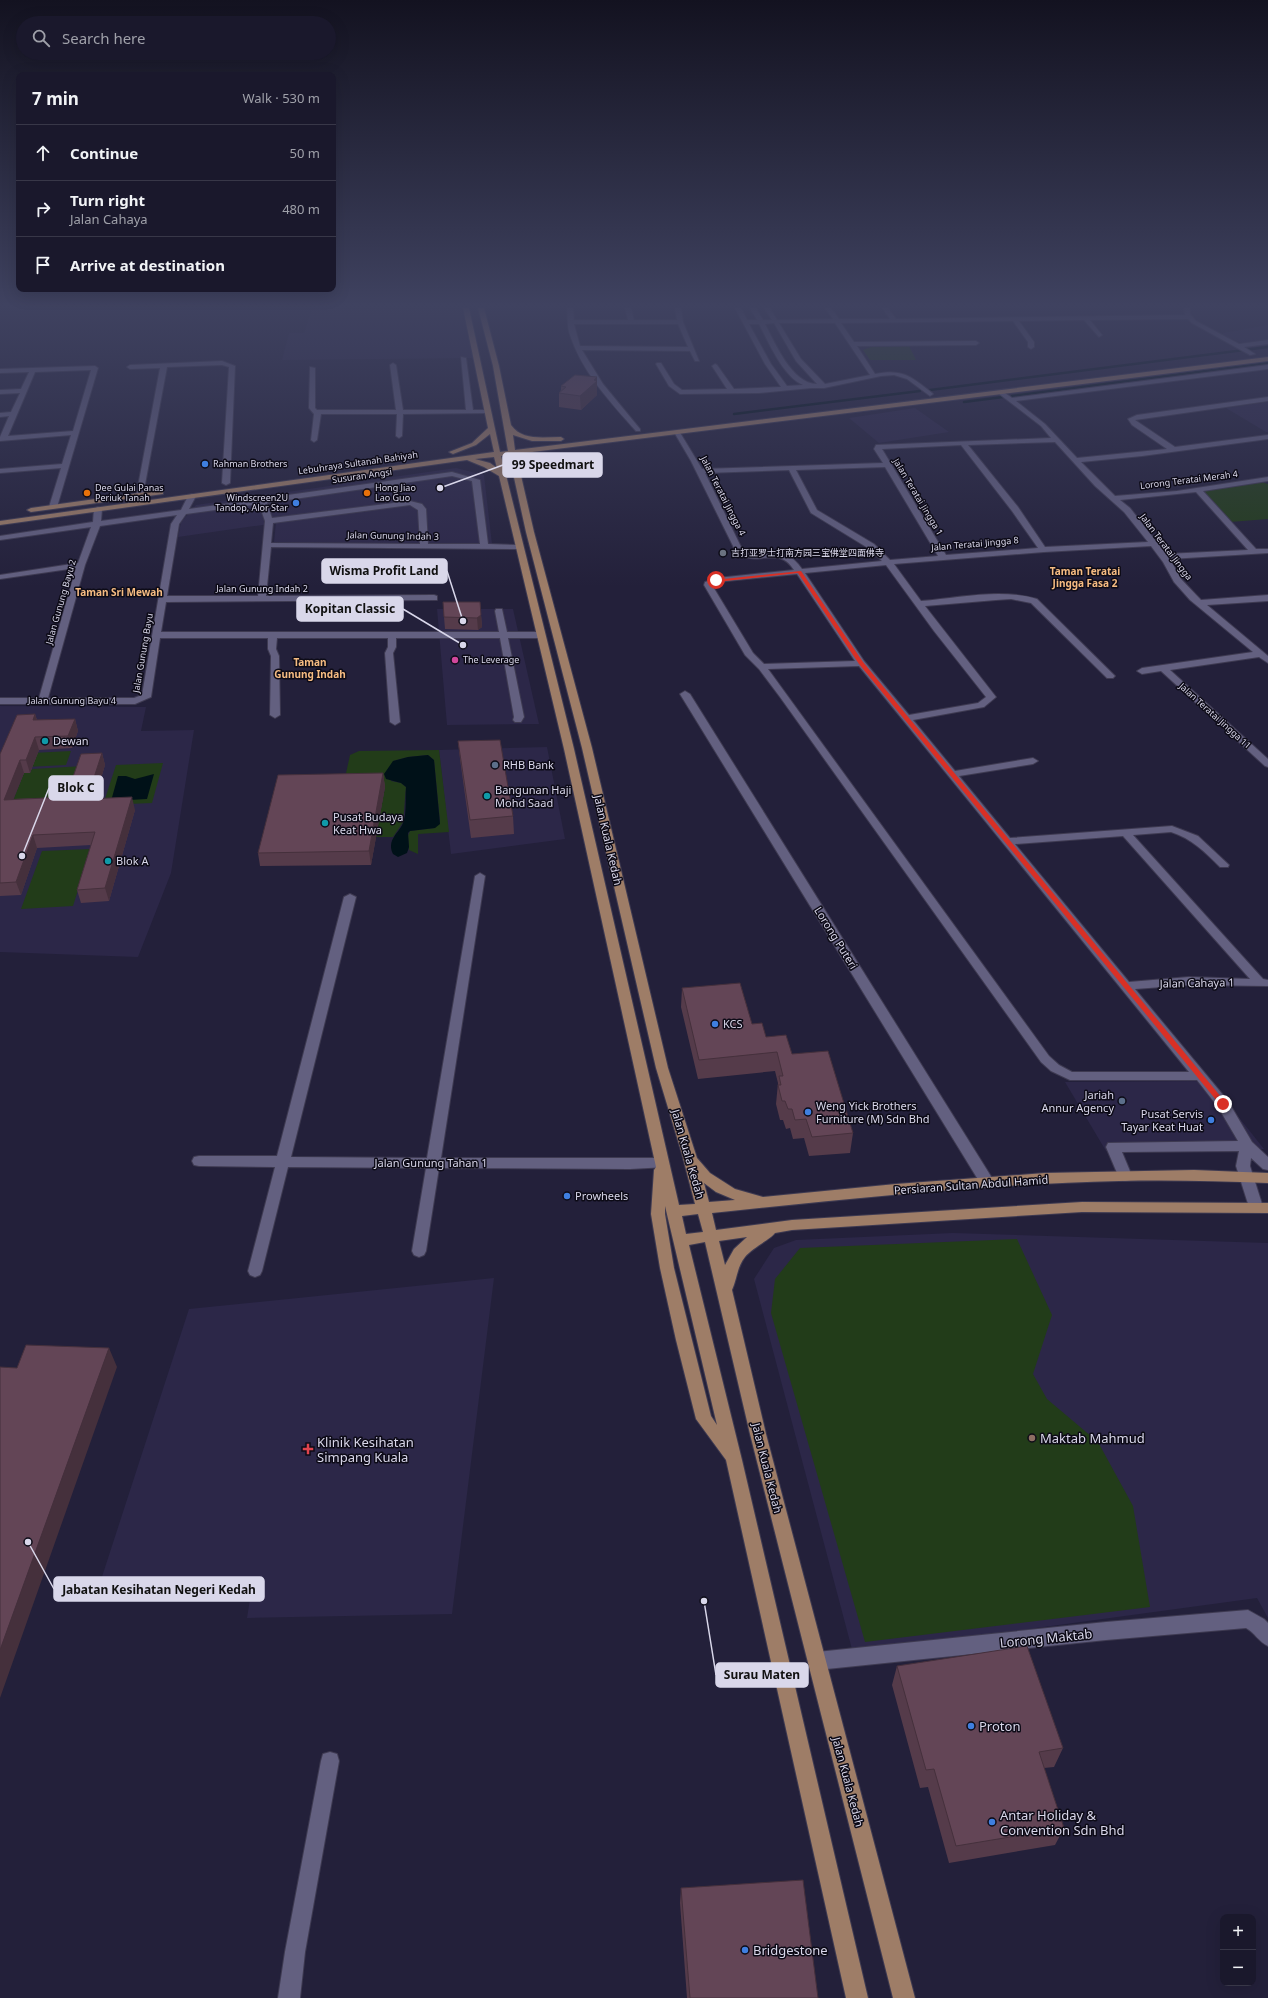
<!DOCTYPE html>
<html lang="en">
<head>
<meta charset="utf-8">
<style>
	:root { --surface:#1a182c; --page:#232134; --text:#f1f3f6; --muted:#9fa0a9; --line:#383748 }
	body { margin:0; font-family:"Noto Sans","Noto Sans SC",sans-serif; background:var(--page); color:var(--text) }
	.controls { position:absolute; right:12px; bottom:12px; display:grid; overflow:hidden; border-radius:8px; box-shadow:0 4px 16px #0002 }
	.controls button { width:36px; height:36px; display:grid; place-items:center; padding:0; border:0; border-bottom:1px solid var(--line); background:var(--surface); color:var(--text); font:20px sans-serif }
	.stop { position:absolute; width:12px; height:12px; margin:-9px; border:3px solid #d93025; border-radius:50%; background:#fff }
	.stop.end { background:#d93025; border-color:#fff; box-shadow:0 1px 4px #0008 }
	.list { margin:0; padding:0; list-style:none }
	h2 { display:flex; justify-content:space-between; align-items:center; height:52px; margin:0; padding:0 16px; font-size:17px }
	h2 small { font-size:13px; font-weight:400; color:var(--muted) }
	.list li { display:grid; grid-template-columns:26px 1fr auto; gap:12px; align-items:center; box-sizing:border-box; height:56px; padding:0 16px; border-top:1px solid var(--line) }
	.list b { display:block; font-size:15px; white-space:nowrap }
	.list p { margin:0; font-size:13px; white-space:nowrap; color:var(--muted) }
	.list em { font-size:13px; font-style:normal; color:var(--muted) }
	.icon { flex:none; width:22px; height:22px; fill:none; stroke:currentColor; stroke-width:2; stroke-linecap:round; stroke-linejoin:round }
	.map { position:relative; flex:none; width:1268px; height:1998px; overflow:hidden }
	.search { position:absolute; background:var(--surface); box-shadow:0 4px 16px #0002; left:16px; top:16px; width:320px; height:44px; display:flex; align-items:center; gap:10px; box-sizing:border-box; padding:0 14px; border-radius:22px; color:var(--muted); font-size:15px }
	.panel { position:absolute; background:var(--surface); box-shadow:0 4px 16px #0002; left:16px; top:72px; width:320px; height:220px; border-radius:8px }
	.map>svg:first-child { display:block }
</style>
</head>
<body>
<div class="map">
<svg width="1268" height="1998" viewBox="0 0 1268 1998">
	<rect width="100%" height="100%" fill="#23203a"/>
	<path fill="#2c2748" d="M312,308H462L476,358L282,360L289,333H304Z
		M1268,325V345L1251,347L1223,335V333Z
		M1268,402V432H1266L1226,408Z
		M915,408L949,432L879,443L849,418Z
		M456,468L484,475L492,544L274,542L276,523L178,537L181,522L196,505Z
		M437,609H513L539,724L447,725Z
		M0,706L146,707L141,731L194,730L171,873L138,957L0,952Z
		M547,747L565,839L451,854L439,750Z
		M1210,1081L1264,1149L1106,1151L1065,1082Z
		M953,1233L1268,1243V1618L1257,1598L853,1653L754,1279L774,1248L796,1240Z
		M494,1278L452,1614L247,1618L251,1593L98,1589L189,1309Z"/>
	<path fill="#223c19" d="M909,346L916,360H870L863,350L871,347Z
		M1261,482L1268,484V519L1230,522L1203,491Z
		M439,750L449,832L418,834V854L409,850L408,836L410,831L435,828L440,821L434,760L428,755L408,757L393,761L391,781L401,783L406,787L403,822L393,837H376L385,787H343L350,755L359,751Z
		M71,751L66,765L26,767L32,753Z
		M163,763L152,803L103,805L116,765Z
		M84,766L66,820L4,823L24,773H30L32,769Z
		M91,849L73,906L21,909L42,851Z
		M1017,1239L1052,1315L1033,1374L1047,1399L1098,1442L1133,1506L1150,1607L865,1642L771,1313L775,1279L800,1248Z"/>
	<path fill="#001118" d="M428,755L434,760L440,824L435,828L410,831L408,833L409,847L407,853L398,857L393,854C386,840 399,833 403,823C407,813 405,798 406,787L401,783L386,779L384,774L393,761L408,757Z
		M154,774L147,799L111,801L118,776H126L135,779Z"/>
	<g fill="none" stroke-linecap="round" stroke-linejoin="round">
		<path stroke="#001118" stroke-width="2.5" d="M930,390L1268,347
			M1012,396L1268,363
			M964,402L1003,397
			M734,414L920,391"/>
		<g stroke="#3e3a51" stroke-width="2">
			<path id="minor" d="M567,308H573L574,320H628L625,308H631L634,320H677L675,308H681L683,322L699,361H695L690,351L582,350L603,384L640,429V431H636C611,403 582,372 570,335C567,327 568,317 567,308ZM574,324H678L688,347L580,346Z
				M735,308H741L747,320H757L750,308H756L763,320H772L764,308H770L777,320L833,319L825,308H831L839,319H890L882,308H888L896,319L1185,315L1184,308H1190V314L1196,321L1239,344L1268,340V344L1244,347L1255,354L1250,355L1192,323L1188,319L1090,320L1102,335L1099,337L1084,320L1019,321L1034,342V347L1031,349L1028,347V342L1013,321L841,323L854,342L976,341L979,343L976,345L857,346L875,374C903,368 912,377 932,393L933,394L930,396L907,379L894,375L881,376L824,388H811L759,393L680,394L669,386L656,364L657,363H661L674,384L682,390L727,389L712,366L715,364L717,365L734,389L781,387L765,364ZM774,323L796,361L817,384C792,384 775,343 765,324ZM779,323H835L870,375L825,384L801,359ZM749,324H759C768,341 783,377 803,385L787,386L771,364Z
				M461,357L466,358L473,410H489L491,411V413L403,414L402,436L399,438L396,436L397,414H321L317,440L314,442L311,440L314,414L309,408L310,367L315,368V408L317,410H396L390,365L393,363L396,365L403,410H466Z
				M222,361L235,366L230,483L226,485L222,483L229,367L222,365L167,367L143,495L136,497L160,368L130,369L127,367L130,365Z
				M1268,365V369L1016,401L1045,424L1077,458L1167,449L1132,425L1128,419L1137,415L1268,397V401L1135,420L1175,447L1268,435V439L1142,456L1081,462L1115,496L1177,491L1268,477V481L1203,491L1256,549H1268V553L1170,559L1181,579L1201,600L1268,595V601L1207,605L1268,656V663L1259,657L1170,670L1268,759V767L1265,766L1161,671L1142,674L1137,671L1142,668L1253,652L1190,600L1174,582L1163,562L1151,546L1044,552L894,564L921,601C959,598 1000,588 1037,599L1115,676L1113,678H1107L1031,603L1011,599L996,600L925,606L996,697L984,707L913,720L955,771L1033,758L1038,761L1033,764L959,776L1010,838L1172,826L1198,836L1229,865L1228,867H1220C1206,853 1191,838 1171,832L1133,835L1263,979L1268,980V986L1189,985L1135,989L1228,1101L1252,1142L1268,1157V1170L1263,1169L1251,1158L1250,1166L1263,1207L1261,1211L1256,1212L1251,1211L1249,1207L1236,1166L1239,1151L1122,1152L1132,1176L1130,1180L1125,1181L1120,1180L1106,1147L1108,1143L1238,1141L1218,1107L1197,1080H1070L1051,1071L1041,1062L780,697L759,669L745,655L704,585L705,582L717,578L794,570C778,545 760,567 737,554L691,461L674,432L679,431L702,469L883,463L874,449L876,445L1051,438L1041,426L998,393V391H1002L1012,398ZM1055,442L1095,486L1124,512L1148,542L1045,547L1018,507L968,445ZM961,445L1012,511L1038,548L946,555L882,449ZM885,467L938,556L890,560L874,544L817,510L796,470ZM789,470L811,513L868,548L882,561L802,569C780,538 766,564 743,551L705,473ZM1196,492L1248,550L1166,554L1130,508L1120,500ZM886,565L934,631L986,697L978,703L909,715L864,661L805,573ZM797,574L855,661L764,664L753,653L712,585L717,582ZM859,666L903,720L1189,1072H1072L1059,1065L1049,1056L768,669ZM1123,836L1250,979L1189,977L1129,982L1015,844Z
				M95,366L98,368L57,507L50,509L49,507L61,468L0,473V469L62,464L71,435L0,441V437L9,416L0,417V413L11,412L20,393L0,394V390L21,389L29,372L0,373V369ZM91,370L73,431L8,436L35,372Z
				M452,472L480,480L488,544L519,545H522V549L271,547L266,596L434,595L437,596V600L166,602L161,632H499L495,611L496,609H502L507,632H541L545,635L541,638H508L524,717L521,722H515L513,720L514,717L500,638H396V647L393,653L400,722L395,725L390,722L385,653L388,647V638H277L276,649L279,656L280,715L275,718L270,715L271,656L268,649V638H160L151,697L135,704H0V698H39L76,568L0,579V575L78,563L91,527L0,540V536L93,522L94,509L98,507L102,509L101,521L181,510L188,496L192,494L196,496L189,509ZM452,476L472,481L480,544H428L426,509L422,504L410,501L272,518L267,503ZM259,504L265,521L258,596H167L179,524L186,514ZM410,505L418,510L420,544L271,543L273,523ZM177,515L171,524L142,695L134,698H48L85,565L100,526Z
				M685,691L690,694L992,1178L994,1182L992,1186L987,1187L982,1186L680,694Z
				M480,873L485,876L441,1158H662L667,1159L669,1163L667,1167L630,1169L439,1168L426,1251L424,1255L419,1257L414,1255L412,1251L426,1168L288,1167L262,1271L260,1275L255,1277L250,1275L248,1271L275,1167L199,1166L194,1165L192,1161L194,1157L199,1156H277L344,897L350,894L356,897L291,1157L427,1158L475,876Z
				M1248,1610L1264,1619L1268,1623V1646C1259,1642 1255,1633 1246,1628L1106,1640L817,1670L811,1667L808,1661L811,1655L817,1652L1106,1622Z
				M330,1752L337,1754L339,1761L305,1952L300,1998H278L285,1952L321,1761L323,1754Z"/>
		</g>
		<g stroke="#3e3a51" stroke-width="2">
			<path id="major" d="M463,308H469L500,452L508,451L493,366L478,308H484L499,366L511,425C522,441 543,437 561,437L564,439L561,441H532L513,435L515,450L1268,357V361L516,454L534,532L592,748L668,1068L697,1158L710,1173L735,1189L763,1197L896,1184L1045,1173L1194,1170L1268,1173V1183C1218,1181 1169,1180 1119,1181C983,1184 847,1199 712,1213L716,1230L792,1220L1082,1202L1268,1203V1213L1082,1212L792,1230L775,1233C771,1239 752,1248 745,1257C737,1267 737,1279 732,1290L766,1434L915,1998H893L750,1434L705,1242L689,1245L742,1460L868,1998H846L726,1460L696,1419L676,1340L660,1268L651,1214L654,1170L656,1167L564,749L499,476L484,467L467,460L0,525V521L494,452L490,434L476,445L453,454L449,452L472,443L488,428ZM509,455L526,532L582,748L656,1068L682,1154L695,1204L679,1205L574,749L506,475L501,456ZM494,457L497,468L490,463L475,459ZM704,1183L716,1192L735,1200L709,1202ZM665,1206L717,1425L711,1416L674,1268L665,1214ZM698,1214L703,1232L686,1234L682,1216ZM747,1237L734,1249L725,1265L719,1241Z
				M160,490H163V494L31,512L27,510L31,508Z"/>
		</g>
		<use href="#minor" fill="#636080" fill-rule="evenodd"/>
		<use href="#major" fill="#9e7d67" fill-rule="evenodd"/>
	</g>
	<path fill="#553b4a" d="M597,377V395L581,410L559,407V393L561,390V386Z
		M480,602L482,627L478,630L445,629L444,617Z
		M35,714L37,720L75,719L78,731L72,748L39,750L30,773H24L13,799L66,797L102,753L105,765L95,798L135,810L109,901L81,903L77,890L91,845L37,848L21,895L0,896V754Z
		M458,741L513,816L514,834L471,838L460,759Z
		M383,773L385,787L371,865L260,866L258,853Z
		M682,988L752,1024L766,1037L792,1054L853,1133L850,1153L809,1156L804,1138L793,1139L790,1128L786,1129L783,1120H780L776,1104L778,1083L775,1071L698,1079L681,1007Z
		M897,1666L1063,1748L1054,1767L1044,1768L1064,1828L1055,1845L949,1863L928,1787L920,1788L892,1685Z
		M681,1888L818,1998H687L680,1903Z"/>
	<path fill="#45303c" d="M597,377V395L581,410L580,396L594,380Z
		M481,615L482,627L478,630L477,618Z
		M35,714L39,726L33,720Z
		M75,719L78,731L72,748L68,736Z
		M35,737L39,750L30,773L26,760Z
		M102,753L105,765L91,812L87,799Z
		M20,760L24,773L8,813L4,800Z
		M383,773L385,787L371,865L369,851Z
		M132,797L135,810L109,901L105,888Z
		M33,835L37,848L21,895L16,882Z
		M109,1348L117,1367L0,1698V1650Z"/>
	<path fill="#634556" stroke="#45303c" d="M575,375L597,377L594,380L597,381L580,396L559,393L566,387L561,386Z
		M443,602H480L481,615L477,618L444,617Z
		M35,714L33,720L75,719L68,736L35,737L26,760H20L4,800L66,797L81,754L102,753L87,799L132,797L105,888L77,890L95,832L33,835L16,882L0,883V754L17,715Z
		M500,740L513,816L470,820L458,741Z
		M383,773L369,851L258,853L278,775Z
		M740,983L752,1024L762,1023L766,1037L786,1035L792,1054L828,1051L853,1133L812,1137L806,1119L795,1120L792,1109H788L785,1101H782L778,1085H781L779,1076H783L777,1052L699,1060L682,988Z
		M26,1345L109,1348L0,1650V1367L17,1368Z
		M1027,1646L1063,1748L1039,1752L1064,1828L956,1846L934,1769L926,1770L897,1666Z
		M803,1880L818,1998H690L681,1888Z"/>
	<linearGradient id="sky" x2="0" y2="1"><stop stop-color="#131220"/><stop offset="0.52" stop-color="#3f4260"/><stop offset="1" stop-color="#3f4260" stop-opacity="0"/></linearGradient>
	<rect width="1268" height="587" fill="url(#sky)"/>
	<path fill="#d93025" d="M801,571L863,662L1226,1103V1106H1221L859,664L798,573L716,582L714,580Z"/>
	<g fill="#3f7fe0" stroke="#0d0b17" stroke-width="1.5">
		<circle cx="205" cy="464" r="4"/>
		<circle cx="296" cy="503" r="4"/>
		<circle cx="715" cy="1024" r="4"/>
		<circle cx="808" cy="1112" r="4"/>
		<circle cx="1211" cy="1120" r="4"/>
		<circle cx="567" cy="1196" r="4"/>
		<circle cx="971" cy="1726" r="4"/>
		<circle cx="992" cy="1822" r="4"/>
		<circle cx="745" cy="1950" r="4"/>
	</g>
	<g fill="#e8710a" stroke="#0d0b17" stroke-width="1.5">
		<circle cx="87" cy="493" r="4"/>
		<circle cx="367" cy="493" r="4"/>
	</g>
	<circle fill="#6b7280" stroke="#0d0b17" stroke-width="1.5" cx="723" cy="553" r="4"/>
	<circle fill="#d1479c" stroke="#0d0b17" stroke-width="1.5" cx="455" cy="660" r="4"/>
	<g fill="#0f9aa8" stroke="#0d0b17" stroke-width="1.5">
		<circle cx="45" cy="741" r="4"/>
		<circle cx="487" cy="796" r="4"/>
		<circle cx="325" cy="823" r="4"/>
		<circle cx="108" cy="861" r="4"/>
	</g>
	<g fill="#5c6f8a" stroke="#0d0b17" stroke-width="1.5">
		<circle cx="495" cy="765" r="4"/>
		<circle cx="1122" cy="1101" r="4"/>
	</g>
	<circle fill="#8d6e63" stroke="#0d0b17" stroke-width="1.5" cx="1032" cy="1438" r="4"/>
	<path fill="#e0444e" stroke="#0d0b17" stroke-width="1.5" d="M306 1443h4v4h4v4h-4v4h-4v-4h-4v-4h4z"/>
	<g text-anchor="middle" stroke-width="3" stroke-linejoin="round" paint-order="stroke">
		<g font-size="9" fill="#d9d7ea" stroke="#0d0b17">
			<text transform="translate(358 463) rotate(-8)" y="3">Lebuhraya Sultanah Bahiyah</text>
			<text transform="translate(362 476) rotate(-8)" y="3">Susuran Angsi</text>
			<text transform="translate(1189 480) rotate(-7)" y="3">Lorong Teratai Merah 4</text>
			<text transform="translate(723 496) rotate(63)" y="3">Jalan Teratai Jingga 4</text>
			<text transform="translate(918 497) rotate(59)" y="3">Jalan Teratai Jingga 1</text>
			<text transform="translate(393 536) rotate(1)" y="3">Jalan Gunung Indah 3</text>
			<text transform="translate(975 544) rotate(-5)" y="3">Jalan Teratai Jingga 8</text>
			<text transform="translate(1166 547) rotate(53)" y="3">Jalan Teratai Jingga</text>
			<text x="262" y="592">Jalan Gunung Indah 2</text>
			<text transform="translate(61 602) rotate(-74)" y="3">Jalan Gunung Bayu 2</text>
			<text transform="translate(143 653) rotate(-80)" y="3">Jalan Gunung Bayu</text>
			<text x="72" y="704">Jalan Gunung Bayu 4</text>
			<text transform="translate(1215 716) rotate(42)" y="3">Jalan Teratai Jingga 11</text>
		</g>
		<g font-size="9" fill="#d9d7ea" stroke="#0d0b17" text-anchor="start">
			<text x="213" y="467">Rahman Brothers</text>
			<text x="95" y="491">Dee Gulai Panas<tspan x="95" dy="10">Periuk Tanah</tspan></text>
			<text x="375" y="491">Hong Jiao<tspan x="375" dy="10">Lao Guo</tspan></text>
			<text x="288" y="501" text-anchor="end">Windscreen2U<tspan x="288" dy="10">Tandop, Alor Star</tspan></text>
			<text x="731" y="556">吉打亚罗士打南方园三宝佛堂四面佛寺</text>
			<text x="463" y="663">The Leverage</text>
		</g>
		<g font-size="10" font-weight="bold" fill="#f6bc82" stroke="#0d0b17">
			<text x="1085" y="575">Taman Teratai<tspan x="1085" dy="12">Jingga Fasa 2</tspan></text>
			<text x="119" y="596">Taman Sri Mewah</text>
			<text x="310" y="666">Taman<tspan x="310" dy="12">Gunung Indah</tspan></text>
		</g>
		<g font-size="11" fill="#d9d7ea" stroke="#0d0b17" text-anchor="start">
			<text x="53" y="745">Dewan</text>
			<text x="503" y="769">RHB Bank</text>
			<text x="495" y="794">Bangunan Haji<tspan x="495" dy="13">Mohd Saad</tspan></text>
			<text x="333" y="821">Pusat Budaya<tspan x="333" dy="13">Keat Hwa</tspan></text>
			<text x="116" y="865">Blok A</text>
			<text x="723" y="1028">KCS</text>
			<text x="1114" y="1099" text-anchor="end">Jariah<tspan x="1114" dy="13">Annur Agency</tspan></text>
			<text x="816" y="1110">Weng Yick Brothers<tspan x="816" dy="13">Furniture (M) Sdn Bhd</tspan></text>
			<text x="1203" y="1118" text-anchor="end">Pusat Servis<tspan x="1203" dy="13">Tayar Keat Huat</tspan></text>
			<text x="575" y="1200">Prowheels</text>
		</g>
		<g font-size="11" fill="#d9d7ea" stroke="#0d0b17">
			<text transform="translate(608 840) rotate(77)" y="4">Jalan Kuala Kedah</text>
			<text transform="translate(836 938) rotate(58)" y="4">Lorong Puteri</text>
			<text transform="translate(1197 983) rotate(-1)" y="4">Jalan Cahaya 1</text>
			<text transform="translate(688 1154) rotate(74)" y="4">Jalan Kuala Kedah</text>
			<text x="431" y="1167">Jalan Gunung Tahan 1</text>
			<text transform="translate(971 1185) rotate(-4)" y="4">Persiaran Sultan Abdul Hamid</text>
			<text transform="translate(767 1468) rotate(76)" y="4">Jalan Kuala Kedah</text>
			<text transform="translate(848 1782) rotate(75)" y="4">Jalan Kuala Kedah</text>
		</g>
		<g font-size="13" fill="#d9d7ea" stroke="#0d0b17" text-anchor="start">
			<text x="1040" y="1443">Maktab Mahmud</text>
			<text x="317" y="1447">Klinik Kesihatan<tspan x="317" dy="15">Simpang Kuala</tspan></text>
			<text x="979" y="1731">Proton</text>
			<text x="1000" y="1820">Antar Holiday &amp;<tspan x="1000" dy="15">Convention Sdn Bhd</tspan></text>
			<text x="753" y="1955">Bridgestone</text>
		</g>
		<g font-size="13" fill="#d9d7ea" stroke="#0d0b17">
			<text transform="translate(1046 1638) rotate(-6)" y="5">Lorong Maktab</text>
		</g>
	</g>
	<path fill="none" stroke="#d9d7ea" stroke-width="1.5" d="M440 488L503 465M463 621L447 571M463 645L403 609M22 856L49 788M28 1542L54 1589M704 1601L716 1675"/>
	<g fill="#d9d7ea" stroke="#0d0b17" stroke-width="1.5">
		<circle cx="440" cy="488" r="4"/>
		<circle cx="463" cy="621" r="4"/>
		<circle cx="463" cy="645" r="4"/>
		<circle cx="22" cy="856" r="4"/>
		<circle cx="28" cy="1542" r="4"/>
		<circle cx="704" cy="1601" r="4"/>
	</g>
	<g fill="#d9d7ea" stroke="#d9d7ea" stroke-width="1.5">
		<rect x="503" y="453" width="99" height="24" rx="4"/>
		<rect x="322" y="559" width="125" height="24" rx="4"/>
		<rect x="297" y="597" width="106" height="24" rx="4"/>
		<rect x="49" y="776" width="54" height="24" rx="4"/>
		<rect x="54" y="1577" width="210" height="24" rx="4"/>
		<rect x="716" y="1663" width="92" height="24" rx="4"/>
	</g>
	<g font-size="12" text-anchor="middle" font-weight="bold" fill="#111">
		<text x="553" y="469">99 Speedmart</text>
		<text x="384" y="575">Wisma Profit Land</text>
		<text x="350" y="613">Kopitan Classic</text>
		<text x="76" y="792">Blok C</text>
		<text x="159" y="1594">Jabatan Kesihatan Negeri Kedah</text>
		<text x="762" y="1679">Surau Maten</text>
	</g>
</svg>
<div class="controls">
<button>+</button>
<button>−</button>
</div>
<div class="stop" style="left:716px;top:580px"></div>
<div class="stop end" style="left:1223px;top:1104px"></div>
<div class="search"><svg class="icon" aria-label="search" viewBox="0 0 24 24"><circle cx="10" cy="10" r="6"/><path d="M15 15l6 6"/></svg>Search here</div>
<section class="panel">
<h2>7 min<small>Walk · 530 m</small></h2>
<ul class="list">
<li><svg class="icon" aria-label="ahead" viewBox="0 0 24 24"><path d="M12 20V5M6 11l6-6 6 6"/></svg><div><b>Continue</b></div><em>50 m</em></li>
<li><svg class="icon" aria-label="right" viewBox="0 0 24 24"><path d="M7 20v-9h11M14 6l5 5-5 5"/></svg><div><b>Turn right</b><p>Jalan Cahaya</p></div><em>480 m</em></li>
<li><svg class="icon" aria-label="arrive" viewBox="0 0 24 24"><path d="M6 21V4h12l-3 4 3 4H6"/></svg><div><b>Arrive at destination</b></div></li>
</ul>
</section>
</div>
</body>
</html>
